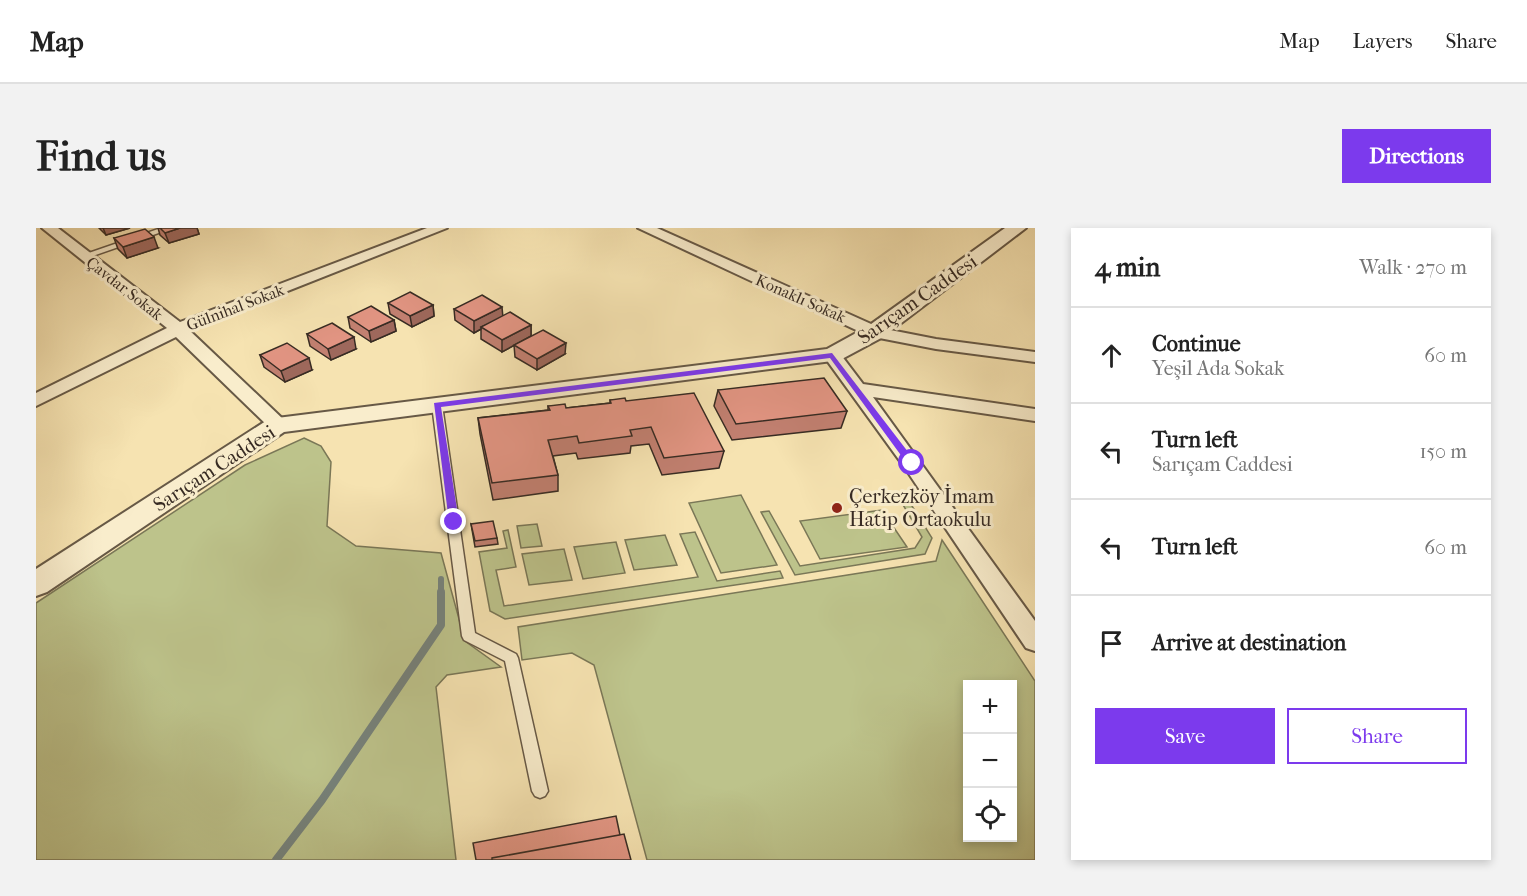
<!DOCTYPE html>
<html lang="en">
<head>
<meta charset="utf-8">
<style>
	:root { --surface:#fff; --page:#f2f2f2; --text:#222; --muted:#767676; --line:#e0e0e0; --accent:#7c3aed }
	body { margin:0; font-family:"IM FELL French Canon",serif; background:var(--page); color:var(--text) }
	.controls { position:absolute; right:18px; bottom:18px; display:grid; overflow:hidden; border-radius:0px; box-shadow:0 3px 9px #0003 }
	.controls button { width:54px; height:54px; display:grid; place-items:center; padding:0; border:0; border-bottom:2px solid var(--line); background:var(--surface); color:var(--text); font:30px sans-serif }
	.stop { position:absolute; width:18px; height:18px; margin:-14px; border:4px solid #7c3aed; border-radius:50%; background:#fff }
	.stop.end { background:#7c3aed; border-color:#fff; box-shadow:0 2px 6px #0008 }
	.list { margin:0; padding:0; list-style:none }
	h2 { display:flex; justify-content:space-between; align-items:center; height:78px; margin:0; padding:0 24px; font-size:26px }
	h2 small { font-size:20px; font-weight:400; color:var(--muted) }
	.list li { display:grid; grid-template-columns:39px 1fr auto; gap:18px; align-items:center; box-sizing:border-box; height:96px; padding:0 24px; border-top:2px solid var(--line) }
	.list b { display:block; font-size:22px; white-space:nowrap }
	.list p { margin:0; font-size:20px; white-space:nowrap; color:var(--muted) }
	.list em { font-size:20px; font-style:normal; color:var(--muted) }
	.actions { display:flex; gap:12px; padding:18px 24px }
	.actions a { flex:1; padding:14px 0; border:2px solid var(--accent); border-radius:0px; text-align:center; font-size:21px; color:var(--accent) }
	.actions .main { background:var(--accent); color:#fff }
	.icon { flex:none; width:33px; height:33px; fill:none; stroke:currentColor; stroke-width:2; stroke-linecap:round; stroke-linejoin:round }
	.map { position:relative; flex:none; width:999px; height:632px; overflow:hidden; border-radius:0px }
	header { display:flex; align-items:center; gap:36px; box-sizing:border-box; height:84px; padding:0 30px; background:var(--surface); border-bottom:2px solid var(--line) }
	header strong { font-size:28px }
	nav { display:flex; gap:33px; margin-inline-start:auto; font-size:21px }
	.intro { display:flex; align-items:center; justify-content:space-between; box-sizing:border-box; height:144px; padding:0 36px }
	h1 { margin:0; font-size:42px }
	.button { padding:15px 27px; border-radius:0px; background:var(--accent); color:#fff; font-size:21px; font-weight:700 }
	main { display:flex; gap:36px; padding:0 36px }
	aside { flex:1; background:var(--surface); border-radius:0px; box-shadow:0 3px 9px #0003 }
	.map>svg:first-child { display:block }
</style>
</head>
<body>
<header>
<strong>Map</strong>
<nav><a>Map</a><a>Layers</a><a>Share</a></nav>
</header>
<div class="intro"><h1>Find us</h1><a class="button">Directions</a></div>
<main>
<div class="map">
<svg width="999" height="632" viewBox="0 0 999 632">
	<rect width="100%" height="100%" fill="#f6e3b1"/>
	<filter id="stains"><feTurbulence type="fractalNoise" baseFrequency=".00333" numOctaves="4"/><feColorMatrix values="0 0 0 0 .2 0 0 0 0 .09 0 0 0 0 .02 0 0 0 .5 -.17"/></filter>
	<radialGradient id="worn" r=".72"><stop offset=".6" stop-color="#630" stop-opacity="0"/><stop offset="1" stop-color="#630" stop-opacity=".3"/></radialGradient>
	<path fill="#bdc38b" stroke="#7a7757" stroke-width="1.5" fill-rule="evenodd" d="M268,210L285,218L295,234L291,298L320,318L405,325L429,413L465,439L411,447L400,459L420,632H0V375L209,237Z
		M705,267L741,337L685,345L653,275Z
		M863,270H871L896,310L889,326L759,347L725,284L733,283L764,338L879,320L886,309Z
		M846,282L871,319L784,331L764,293Z
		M501,296L506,318L485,320L481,298Z
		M472,302L480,339L460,342L468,378L662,349L644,306L659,304L681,353L744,343L747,350L469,391L454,383L443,324L471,320L467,303Z
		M629,307L641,337L598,342L589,312Z
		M906,312L999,453V632H611L558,437L536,425L486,432L482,399L900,333ZM932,457H976V610H932Z
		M580,314L589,345L547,351L538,319Z
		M528,321L536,352L493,357L486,326Z"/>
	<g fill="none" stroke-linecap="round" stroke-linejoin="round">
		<path stroke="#76827b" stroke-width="6" d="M405,351V366"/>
		<path stroke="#76827b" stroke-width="8" d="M240,632L286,572L405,397V364"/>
		<g stroke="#675946" stroke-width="3">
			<path id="service" d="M125,0H137L51,30L44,28Z
				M401,174L406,177L439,405L480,426L482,430L512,563L509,568L504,570L499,568L496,563L469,433L428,412L426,408L396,177Z"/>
		</g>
		<g stroke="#675946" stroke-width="4">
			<path id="minor" d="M6,0H22L144,94L391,0H411L153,102L249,193L252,197L249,201H235L140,109L0,178V165L131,100Z
				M602,0H621L844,100L900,111L999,124V134L900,121L833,108Z
				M796,122L802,123L827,156L999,181V193L837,169L999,393V423L990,420L869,240L787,127Z"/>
		</g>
		<g stroke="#675946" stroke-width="4">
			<path id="tertiary" d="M969,0H990L847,109L804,132L248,204L11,364L0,368V341L233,191L791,121L831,99Z"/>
		</g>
		<use href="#service" fill="#f9edcc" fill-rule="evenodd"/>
		<use href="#minor" fill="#f9edcc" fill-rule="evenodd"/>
		<use href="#tertiary" fill="#f9edcc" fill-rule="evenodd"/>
	</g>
	<path fill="#c28071" stroke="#372b23" stroke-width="1.5" d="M63,0H94L70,7Z
		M122,0H161L163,6L133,15L124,7Z
		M78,10L122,20L91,30L82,21Z
		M352,75L397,77L398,88L376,99L354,86Z
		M418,81L467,88L495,97V108L466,124L445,111V101L438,105L419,92Z
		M312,89L358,92L360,103L335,114L314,100Z
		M271,106L320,121L295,132L274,118Z
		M478,117L529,126L501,142L479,129Z
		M224,127L276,142L249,154L228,139Z
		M682,162L811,183L805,200L696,212L678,178Z
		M574,172L590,173L688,223L683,240L626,247L613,216L595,218L594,225L542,231L540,225L517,228L522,247V263L457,272L444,206L442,190L512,182V178L530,180L574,175Z
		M435,296L461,310L462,316L439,319Z"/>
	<path fill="#9e685c" stroke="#372b23" stroke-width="1.5" d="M67,0H94L70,7Z
		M144,0H161L163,6L133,15L129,5Z
		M118,9L122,20L91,30L87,19Z
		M397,77L398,88L376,99L374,88Z
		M466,79L467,90L445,99V101L438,105V93Z
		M358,92L360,103L335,114L333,103Z
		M495,97V108L466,124V112Z
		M318,109L320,121L295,132L292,121Z
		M530,115L529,126L501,142V131Z
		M273,130L276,142L249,154L245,143Z"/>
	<path fill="#e29583" stroke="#372b23" stroke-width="1.5" d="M124,0H144L129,5Z
		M109,1L118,9L87,19L78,10Z
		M374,64L397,77L374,88L352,75Z
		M446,67L466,79L438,93L418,81Z
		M335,78L358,92L333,103L312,89Z
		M474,84L495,97L466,112L445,99Z
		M296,95L318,109L292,121L271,106Z
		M507,102L530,115L501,131L478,117Z
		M251,115L273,130L245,143L224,127Z
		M788,150L811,183L700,196L682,162Z
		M658,165L688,223L628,230L615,199L594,202L596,208L543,215L541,208L512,212L522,247L456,255L442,190L514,182L512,178L529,176L530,180L575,175L574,172L589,170L590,173Z
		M457,293L461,310L439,313L435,296Z
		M580,588L584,607L456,630V632H440L437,615Z
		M588,606L595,632H456V630Z"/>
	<path fill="#7c3aed" d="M796,125L879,233V237H872L794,130L405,179L423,294L418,298L413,294L398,175Z"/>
	<circle fill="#8f2418" stroke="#f9edcc" stroke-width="2" cx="801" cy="280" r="6"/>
	<g text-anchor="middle" stroke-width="6" stroke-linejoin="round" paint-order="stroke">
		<g font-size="16" fill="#372b23" stroke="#f9edcc">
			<text transform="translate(89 60) rotate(38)" y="6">Çavdar Sokak</text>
			<text transform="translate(765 70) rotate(24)" y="6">Konaklı Sokak</text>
			<text transform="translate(199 79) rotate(-21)" y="6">Gülnihal Sokak</text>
		</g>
		<g font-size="20" fill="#372b23" stroke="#f9edcc">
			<text transform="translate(881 71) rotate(-35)" y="7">Sarıçam Caddesi</text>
			<text transform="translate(178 240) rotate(-33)" y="7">Sarıçam Caddesi</text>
		</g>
		<g font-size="20" fill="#372b23" stroke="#f9edcc" text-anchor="start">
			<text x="813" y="275">Çerkezköy İmam<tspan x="813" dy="23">Hatip Ortaokulu</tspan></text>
		</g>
	</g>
	<rect width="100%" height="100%" filter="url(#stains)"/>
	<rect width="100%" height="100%" fill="url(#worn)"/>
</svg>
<div class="controls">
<button>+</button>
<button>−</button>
<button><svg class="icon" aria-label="locate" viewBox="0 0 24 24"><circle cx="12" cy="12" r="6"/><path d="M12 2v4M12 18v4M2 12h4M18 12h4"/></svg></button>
</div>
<div class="stop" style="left:876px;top:235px"></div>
<div class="stop end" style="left:418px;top:294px"></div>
</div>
<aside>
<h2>4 min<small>Walk · 270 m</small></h2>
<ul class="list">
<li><svg class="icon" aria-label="ahead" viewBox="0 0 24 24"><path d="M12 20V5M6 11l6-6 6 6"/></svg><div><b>Continue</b><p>Yeşil Ada Sokak</p></div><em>60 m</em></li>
<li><svg class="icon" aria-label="left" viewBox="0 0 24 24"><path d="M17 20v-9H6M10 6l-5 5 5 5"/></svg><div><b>Turn left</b><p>Sarıçam Caddesi</p></div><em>150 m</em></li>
<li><svg class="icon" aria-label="left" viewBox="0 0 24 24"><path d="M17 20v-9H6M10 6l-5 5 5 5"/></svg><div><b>Turn left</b></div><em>60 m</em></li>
<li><svg class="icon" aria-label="arrive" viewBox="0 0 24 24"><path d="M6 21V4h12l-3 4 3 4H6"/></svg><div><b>Arrive at destination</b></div></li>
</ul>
<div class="actions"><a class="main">Save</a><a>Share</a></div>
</aside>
</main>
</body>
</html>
